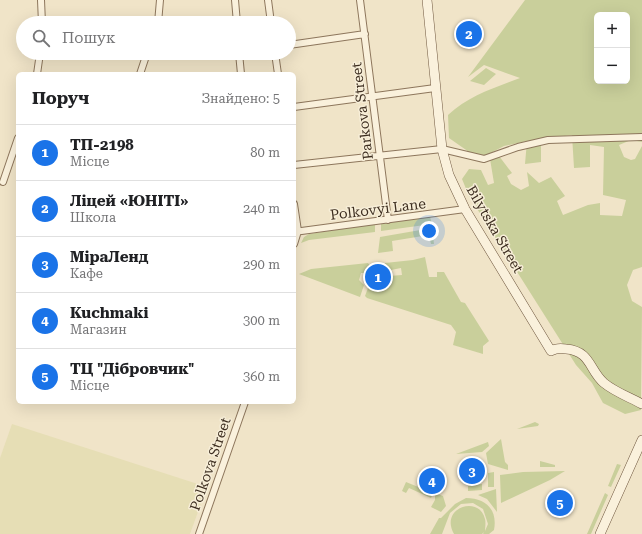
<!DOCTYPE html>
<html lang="uk">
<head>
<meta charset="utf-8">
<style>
	:root { --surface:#fff; --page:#f6f6f6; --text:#202124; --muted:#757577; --line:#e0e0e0; --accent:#1a73e8 }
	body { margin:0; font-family:"Roboto Serif",serif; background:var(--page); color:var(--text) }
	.controls { position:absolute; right:12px; top:12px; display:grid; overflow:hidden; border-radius:6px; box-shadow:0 4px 16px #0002 }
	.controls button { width:36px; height:36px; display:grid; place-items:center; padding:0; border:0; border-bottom:1px solid var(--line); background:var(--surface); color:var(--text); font:20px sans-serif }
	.you { position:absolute; left:429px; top:231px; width:14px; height:14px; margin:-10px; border:3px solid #fff; border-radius:50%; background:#1a73e8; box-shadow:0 0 0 6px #1a73e833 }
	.badge { display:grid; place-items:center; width:26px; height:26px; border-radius:50%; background:var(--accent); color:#fff; font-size:13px; font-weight:700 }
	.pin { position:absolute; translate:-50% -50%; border:2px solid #fff; box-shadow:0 1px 4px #0006 }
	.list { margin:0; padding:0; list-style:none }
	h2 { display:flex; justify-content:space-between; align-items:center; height:52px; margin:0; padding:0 16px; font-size:17px }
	h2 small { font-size:13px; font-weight:400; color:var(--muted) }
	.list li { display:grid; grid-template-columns:26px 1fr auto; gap:12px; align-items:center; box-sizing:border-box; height:56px; padding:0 16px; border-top:1px solid var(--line) }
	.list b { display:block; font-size:15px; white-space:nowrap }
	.list p { margin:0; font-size:13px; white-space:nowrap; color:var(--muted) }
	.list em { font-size:13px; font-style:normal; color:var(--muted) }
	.icon { flex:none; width:22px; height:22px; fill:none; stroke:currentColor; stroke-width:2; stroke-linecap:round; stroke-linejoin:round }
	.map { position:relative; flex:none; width:642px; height:534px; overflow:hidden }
	.search { position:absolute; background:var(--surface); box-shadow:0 4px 16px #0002; left:16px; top:16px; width:280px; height:44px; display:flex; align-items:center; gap:10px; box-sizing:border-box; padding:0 14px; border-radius:22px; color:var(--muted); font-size:15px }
	.panel { position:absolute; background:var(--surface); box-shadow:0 4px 16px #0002; left:16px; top:72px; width:280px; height:332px; border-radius:6px }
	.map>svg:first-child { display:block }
</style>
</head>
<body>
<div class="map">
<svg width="642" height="534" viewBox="0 0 642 534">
	<rect width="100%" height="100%" fill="#f0e4c8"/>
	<path fill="#e6deb5" d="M12,424L207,487L190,534H0V458Z"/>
	<path fill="#c9cf9b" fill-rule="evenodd" d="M525,0H642V142L631,140L619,145L624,157L631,160L635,159L642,146V267L633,270L627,285L632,301L642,307L641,410L625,414L603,403L592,383L576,365L469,196L462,179L469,169L481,170L488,185L494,183L490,159L499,156L512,173L507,176L511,184L521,190L529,186L527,172L539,183L551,177L565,196L557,201L563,215L588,205L600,203V215L622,216L626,200L603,195L604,147L590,145V167L574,168L572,135L541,139V162L525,164L527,141L504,146L485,156L469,152L449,138L448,115C468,96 494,88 520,78L484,65L468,77ZM597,15H627V81H597Z
		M181,53H191V59H182Z
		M486,68L496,74L484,85L470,81Z
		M430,217L432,224L381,231V224Z
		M375,224V232L309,240L301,243L304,237L309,234Z
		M432,228L434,244H431L429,235L392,241L393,251L378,253L380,237Z
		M425,257L429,277H437V272H444L461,302L465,303L489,341L483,346V354L453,345L456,332L451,325L367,298L365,296L371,280L388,283L389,276L402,275L401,268L386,271L385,263L413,260Z
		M368,263L370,266L368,273H361L359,280L364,285L360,297L299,274L311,269Z
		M535,422L539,424L538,426L517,429Z
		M501,439L505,462L508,465V470L488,464L486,453Z
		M488,442L489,446L482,452L456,454Z
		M540,461L555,465V467H540Z
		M617,464L621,465L611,487L608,486Z
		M565,471L550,480L501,503L500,475L523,472Z
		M494,472V487H488V473Z
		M406,482L433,493L431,498L409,488L406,493L402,491Z
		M482,484V490L468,491V486Z
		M496,489L497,512L487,499L478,495Z
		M435,493L443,496L446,506L441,512L431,507L435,500Z
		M605,493L608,495L591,534H587Z
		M466,498C485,498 498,509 494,530L489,534H483L484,532L482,534H454C439,508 479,494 485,519C486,523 485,528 485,531L488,524L483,509L473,503L461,504L450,513L442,534H430L439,518H441L455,504Z"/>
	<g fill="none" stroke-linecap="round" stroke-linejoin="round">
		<g stroke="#8d765c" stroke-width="8">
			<path id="street" d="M41,0L42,23
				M235,0L237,23
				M268,0L271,23
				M360,0L388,220
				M158,23L160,0
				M289,45L365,34
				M239,53L241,74
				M275,53L278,74
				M37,74L40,53
				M140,74L147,53
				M294,107L435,88
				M294,165L442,149L484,159L518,147L548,140L642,137
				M3,182L18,138
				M294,204L298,231L294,244
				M294,232L465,209
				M199,534L245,402"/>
		</g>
		<g stroke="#6f573f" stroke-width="10">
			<path id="secondary" d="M427,0L442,149L449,175L465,209L551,351C556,348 561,348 566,349C591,351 589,370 604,383C615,392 629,397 642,404
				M600,534L642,440"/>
		</g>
		<use href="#street" stroke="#faf1dc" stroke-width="6"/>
		<use href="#secondary" stroke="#faf1dc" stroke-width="9"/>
	</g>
	<g text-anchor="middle" stroke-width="3" stroke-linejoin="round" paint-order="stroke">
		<g font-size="14" fill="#3d2e20" stroke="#f7eed8">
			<text transform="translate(362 111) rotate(-97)" y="5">Parkova Street</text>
			<text transform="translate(378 209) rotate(-7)" y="5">Polkovyi Lane</text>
			<text transform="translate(495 229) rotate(60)" y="5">Bilytska Street</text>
			<text transform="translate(210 464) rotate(-71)" y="5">Polkova Street</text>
		</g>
	</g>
</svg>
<div class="controls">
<button>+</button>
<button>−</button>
</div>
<div class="you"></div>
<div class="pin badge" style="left:378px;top:277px">1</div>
<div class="pin badge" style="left:469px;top:34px">2</div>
<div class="pin badge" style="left:472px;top:471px">3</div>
<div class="pin badge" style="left:432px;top:481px">4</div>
<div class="pin badge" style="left:560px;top:503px">5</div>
<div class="search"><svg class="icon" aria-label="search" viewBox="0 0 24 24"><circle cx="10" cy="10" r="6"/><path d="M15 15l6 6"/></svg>Пошук</div>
<section class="panel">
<h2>Поруч<small>Знайдено: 5</small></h2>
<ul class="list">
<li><span class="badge">1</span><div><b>ТП-2198</b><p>Місце</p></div><em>80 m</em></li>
<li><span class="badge">2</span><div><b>Ліцей «ЮНІТІ»</b><p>Школа</p></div><em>240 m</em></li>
<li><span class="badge">3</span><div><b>МіраЛенд</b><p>Кафе</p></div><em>290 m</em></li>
<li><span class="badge">4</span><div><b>Kuchmaki</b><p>Магазин</p></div><em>300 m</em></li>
<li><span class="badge">5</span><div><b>ТЦ &quot;Дібровчик&quot;</b><p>Місце</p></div><em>360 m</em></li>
</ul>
</section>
</div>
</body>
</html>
